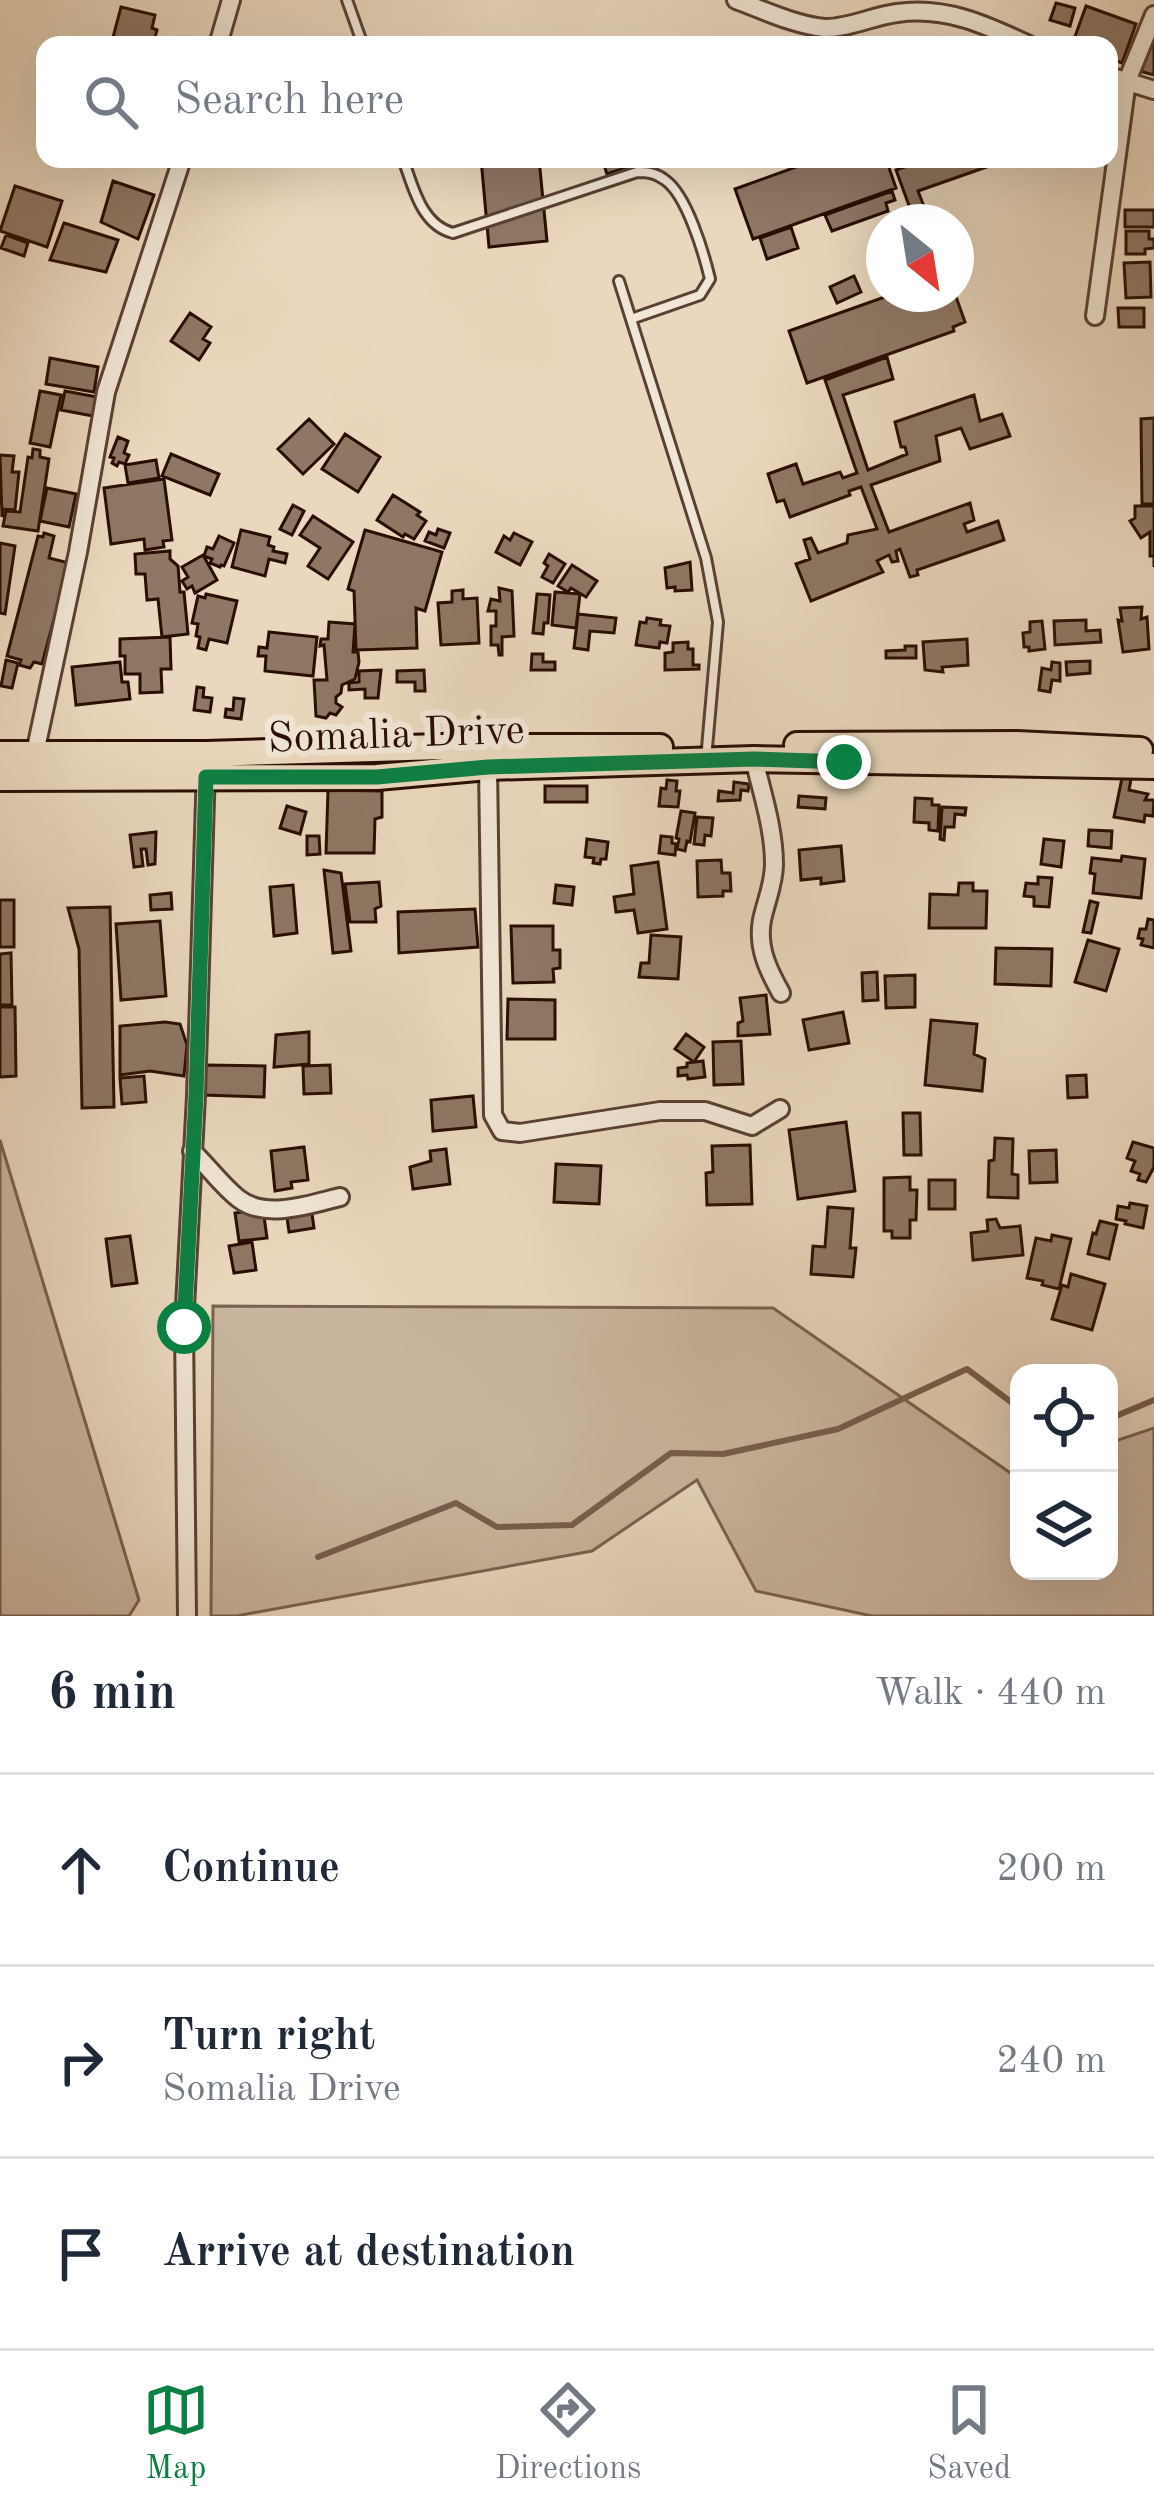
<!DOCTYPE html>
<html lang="en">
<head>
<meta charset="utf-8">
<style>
	:root { --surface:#fff; --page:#f2f2f3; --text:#1f2937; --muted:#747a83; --line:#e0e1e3; --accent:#0b8043 }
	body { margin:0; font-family:"Old Standard TT",serif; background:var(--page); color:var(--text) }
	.controls { position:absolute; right:36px; bottom:36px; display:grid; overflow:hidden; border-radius:24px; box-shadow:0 12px 48px #0002 }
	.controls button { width:108px; height:108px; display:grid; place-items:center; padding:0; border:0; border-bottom:3px solid var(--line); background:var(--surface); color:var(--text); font:60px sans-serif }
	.compass { position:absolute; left:866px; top:204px; width:108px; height:108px; border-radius:50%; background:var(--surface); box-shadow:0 12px 48px #0002; rotate:150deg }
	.stop { position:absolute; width:36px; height:36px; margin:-27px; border:9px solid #0b8043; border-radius:50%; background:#fff }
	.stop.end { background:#0b8043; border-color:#fff; box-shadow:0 3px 12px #0008 }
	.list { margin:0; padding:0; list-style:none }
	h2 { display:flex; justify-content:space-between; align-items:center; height:156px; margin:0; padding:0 48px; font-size:51px }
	h2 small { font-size:39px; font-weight:400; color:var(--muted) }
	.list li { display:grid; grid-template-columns:78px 1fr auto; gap:36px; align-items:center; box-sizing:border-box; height:192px; padding:0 48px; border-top:3px solid var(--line) }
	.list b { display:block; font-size:45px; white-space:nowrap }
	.list p { margin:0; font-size:39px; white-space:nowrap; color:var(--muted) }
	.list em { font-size:39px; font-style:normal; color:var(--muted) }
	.icon { flex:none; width:66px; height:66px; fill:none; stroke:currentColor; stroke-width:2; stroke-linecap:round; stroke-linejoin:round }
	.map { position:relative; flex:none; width:1154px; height:1616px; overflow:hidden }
	.search { position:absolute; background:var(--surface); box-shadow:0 12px 48px #0002; left:36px; right:36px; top:36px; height:132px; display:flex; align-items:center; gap:30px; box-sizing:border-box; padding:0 42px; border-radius:24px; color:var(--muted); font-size:45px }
	.sheet { height:732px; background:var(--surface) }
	nav { display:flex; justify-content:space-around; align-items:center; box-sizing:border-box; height:168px; border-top:3px solid var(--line); background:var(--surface); font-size:33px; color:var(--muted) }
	nav a { display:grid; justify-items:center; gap:6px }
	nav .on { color:var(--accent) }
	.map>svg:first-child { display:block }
</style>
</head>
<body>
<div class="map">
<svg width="1154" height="1616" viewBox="0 0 1154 1616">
	<rect width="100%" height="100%" fill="#ead8be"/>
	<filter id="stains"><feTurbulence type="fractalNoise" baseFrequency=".00167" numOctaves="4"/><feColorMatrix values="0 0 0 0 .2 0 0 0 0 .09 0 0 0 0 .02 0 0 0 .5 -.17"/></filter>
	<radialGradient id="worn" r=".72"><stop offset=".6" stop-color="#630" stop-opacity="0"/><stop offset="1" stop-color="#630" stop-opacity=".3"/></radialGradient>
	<path fill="#c9b59e" stroke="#7a6150" stroke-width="3" d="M0,1140L139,1600L129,1616H0Z
		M213,1306L773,1308L1012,1474L1019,1472V1571H1109V1443L1154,1428V1616H872L756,1591L697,1480L592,1551L236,1616H211Z"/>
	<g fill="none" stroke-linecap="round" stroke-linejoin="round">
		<path stroke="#765d4d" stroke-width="6" d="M1109,1419L1154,1400
			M318,1557L456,1503L497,1527L572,1525L671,1453L723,1454L838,1429L967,1369L1019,1408"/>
	</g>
	<path fill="#8e7764" stroke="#2a0d03" stroke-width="3" d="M1056,3L1075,8L1070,26L1050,20Z
		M1086,6L1136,24L1122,63L1109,58V45H1072Z
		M121,7L155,15L152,28L157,30L153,45H111Z
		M1154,36V75L1136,70Z
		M481,159H539L547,241L489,247Z
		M602,159H652L607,174Z
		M818,159H886L896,188L753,239L735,189Z
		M927,159H993L995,164L918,191L930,222H915L896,170Z
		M113,181L154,195L138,239L101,222Z
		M15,186L62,201L47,247L0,231Z
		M892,191L895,200L886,203L888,211L832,231L825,215Z
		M1125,210H1154V227H1125Z
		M64,223L118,240L106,272L50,260Z
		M791,227L798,248L767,259L760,238Z
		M1126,231H1149V239H1154V248L1145,249V254H1126Z
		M6,235L28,243L24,256L1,248Z
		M1150,262L1151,297L1126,298L1124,263Z
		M854,276L861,292L837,303L830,287Z
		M893,294H955L965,322L953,327L954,331L807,383L789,331Z
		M1118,308H1144V327H1119Z
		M190,313L211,327L203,339L210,343L199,360L171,341Z
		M887,357L893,379L843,395L868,470L907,454L905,447H901L895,422L974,395L980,421L1002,414L1010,436L970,449L961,428L936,436L940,461L871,485L889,532L970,503L974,520L964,524L967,532L998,521L1004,540L917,570L918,575L910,577L900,549L896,551L898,561L892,562L889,555L877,561L883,572L811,601L796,564L810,559L804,540L811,538L818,553L847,543L848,535L877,529L861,487L849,491L850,495L790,517L784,500L777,502L768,474L796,464L803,484L840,472L843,478L857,473L825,380Z
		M50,358L98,367L94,392L46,384Z
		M40,391L61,395L50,447L30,443Z
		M65,391L97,397L93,416L61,410Z
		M1154,418V504H1142L1141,419Z
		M309,419L334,444L303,474L278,449Z
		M345,434L380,457L358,492L322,469Z
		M118,437L128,441L124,453L129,455L125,464L119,462L117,466L112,463L114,458L110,457Z
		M33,449L40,450V457L49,459L38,531L3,526L6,511L20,512L28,457L32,458Z
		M171,454L219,474L210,495L162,476Z
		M0,455L14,456L12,472H19L15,510L3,509L2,517Z
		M156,460L159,478L128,483L125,465Z
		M164,479L172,540L163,541L164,547L145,550L144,539L111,544L104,488Z
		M47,488L76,494L69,527L40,521Z
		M393,495L420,512L417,515L426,521L414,539L405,534L403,537L377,520Z
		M293,505L304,511L292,535L280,529Z
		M1135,506H1154V567V556H1150V532L1141,538L1130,521L1135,518Z
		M313,516L353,542L328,579L308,566L320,548L300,535Z
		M438,529L450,533L444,548L425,541L429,532L436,535Z
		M241,530L270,537L268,545L274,547L273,551L287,554L285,563L269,559L265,576L232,567Z
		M365,530L442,552L425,611L416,608L417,648L356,650L354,591L348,589Z
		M44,533L54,536L49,558L69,563L42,664L34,662L30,668L19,665L21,660L7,656L38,536L43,537Z
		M514,533L532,542L520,565L496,552L504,536L510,540Z
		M219,536L234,543L224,566L221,565L220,567L210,563L212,559L204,556L207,547L213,549Z
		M0,543L15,546L5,614L0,613Z
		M170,551V559L178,566L180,592H184L188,634L162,637L158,599L147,600L145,574H136L135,554Z
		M549,554L565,564L553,583L542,577L548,566L544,563Z
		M203,555L217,580L195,593L192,586L187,589L182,581L188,577L182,567Z
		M690,562L692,590L675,591V587L667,588L665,568Z
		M572,565L597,581L586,597L571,588L568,592L558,586Z
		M499,588L512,591L514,636L502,637V655H499L498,645H491V626H496V611H488L491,599L500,601Z
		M463,590V599L477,598L479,643L441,645L438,603L452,602V591Z
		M555,592L580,594L576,628L552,625Z
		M206,594L237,601L227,643L209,639L206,650L198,648L200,637L196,636L198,624L192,623L198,596L205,598Z
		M537,594L550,595L548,623H544L543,634L533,633Z
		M1142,607L1141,619L1147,617L1149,649L1123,652L1118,620L1122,621L1120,608Z
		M578,614L616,618L614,633L590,631L588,650L574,648Z
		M647,618L661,620L660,625L670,626L667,643L660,642L659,648L636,645L640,622L646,623Z
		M1086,620V631L1100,630L1101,642L1055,645L1054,621Z
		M1042,621L1045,649L1029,651V647H1024L1023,633L1030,632V622Z
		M329,622L355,624L353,652H358L359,662L355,679L342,685L341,693L336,697V703L342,707L336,715L330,713L326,718L316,716L314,680H327L324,645L320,646L321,639H328Z
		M269,632L317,637L313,676L265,671L266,656H258L259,647L267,648Z
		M170,637L171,669H161L162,692L140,693V674H125V656H120V639Z
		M967,639L968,665L942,667L943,672L925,670L923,642Z
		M688,642V649H693V665H699V669L665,670V653L673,652V643Z
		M905,646H916V658H886V651L905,650Z
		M532,654H543V662H555V670H531Z
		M6,660L18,663L12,688L1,686Z
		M1090,661V673L1067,675L1066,662Z
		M120,662L122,682H128L130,699L76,705L72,667Z
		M1052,662L1060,663V681L1052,680L1050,692L1039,690L1042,668L1051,670Z
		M381,670L378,698H365V689L349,690V683L359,682V671Z
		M424,670L425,691H415V682H397V671Z
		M197,687L204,688L203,697L212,698L210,712L194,710Z
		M234,698L244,699L241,719L225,717L226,709L233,710Z
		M1122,778L1131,779L1129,790L1148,794L1145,800H1154L1153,816L1145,815L1144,822L1114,817Z
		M667,780L677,781L676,791H680L678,807L659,806L661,788L666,789Z
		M734,782L749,784L748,791L741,790L740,800L718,801L719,791L733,793Z
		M545,786H587V802H545Z
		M328,790L382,791V817L375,819L374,853H326Z
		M799,796L826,798L825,809L798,807Z
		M915,798L932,799V805H939L938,831L929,830V823L914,822Z
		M287,806L306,812L300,834L280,828Z
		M942,807L966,808L965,815L955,814L954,827H945L944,840L940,839Z
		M681,811L695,813L690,842L687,841L685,851L677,849L679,839L676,838Z
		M697,817L713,818L711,836L705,835L704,845L694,844Z
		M1089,830L1112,831L1111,848L1088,846Z
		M156,832L155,864L148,865L146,849H141L143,866L134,867L130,835Z
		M307,836H319L320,854L307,855Z
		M661,836L672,837V843L676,844L675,855L659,853Z
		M587,839L608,842L606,859H601L600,864L593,863L594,858L585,857Z
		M1044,839L1064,841L1061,867L1041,864Z
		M841,846L844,881L821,884V878L801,880L799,850Z
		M1122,856L1145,859L1141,898L1093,893L1095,874L1090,873L1092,858L1121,861Z
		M721,860L722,873H730L731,891H723V896L698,897L697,861Z
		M658,862L667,929L638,933L634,910L616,912L614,897L634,894L631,866Z
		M324,870L341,873L351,951L333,953Z
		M1038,877L1052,878L1049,907L1034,906V897L1024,896L1026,883L1038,884Z
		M379,882L381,906L375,909L376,922H350L345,884Z
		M959,883H973V891H987L986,928H929L930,894L958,895Z
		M293,885L297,933L274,936L270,887Z
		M556,885L574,887L572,905L554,903Z
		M171,893L172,909L151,910L150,895Z
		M0,900H14V947H0Z
		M1090,901L1098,903L1091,933L1083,932Z
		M110,907L114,1107L82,1108L79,949L68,908Z
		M475,909L478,947L399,953L398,912Z
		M1148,919L1154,920V948L1141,945L1143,939L1138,938L1140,929H1146Z
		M160,921L166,996L121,1000L116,924Z
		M511,926H553V950H560V968L553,969L554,982L513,983Z
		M651,935L681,937L678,979L639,977L641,963H649Z
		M1088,940L1119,949L1106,991L1075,982Z
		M996,948L1052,949L1051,986L995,984Z
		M11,953L12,1005H0V954Z
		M877,972L878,1000L863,1001L862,973Z
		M915,975V1007L886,1008L885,976Z
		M766,995L770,1034L738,1036V1023L743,1021L740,998Z
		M508,999L555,1000V1039H507Z
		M0,1007H15L16,1076L0,1077Z
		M843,1012L849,1043L809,1050L803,1020Z
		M931,1020L977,1024L974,1054L985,1059L982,1091L925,1085Z
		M165,1022L180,1024L187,1045L184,1076L150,1071L120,1075V1026Z
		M309,1032V1064L274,1067L276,1035Z
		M686,1034L704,1047L694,1062L675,1049Z
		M741,1041L743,1084L714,1085L713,1042Z
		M703,1061L705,1077L688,1079L687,1075L678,1076V1068L687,1067V1063Z
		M204,1065L265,1066L264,1097L203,1095Z
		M330,1065L331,1093L304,1094L303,1066Z
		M1086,1075L1087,1097L1068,1098L1067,1076Z
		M144,1076L146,1102L122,1104L120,1078Z
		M473,1096L476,1127L433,1131L431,1100Z
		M903,1113H920L921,1155H904Z
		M846,1122L855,1191L798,1199L789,1130Z
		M995,1138L1013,1139L1012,1174L1018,1175V1198L988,1197L989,1161L994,1160Z
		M1133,1142L1154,1148V1167L1146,1182L1138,1180L1140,1174L1131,1171L1135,1161L1127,1158Z
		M750,1145L752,1204L707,1205L706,1173L713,1172L712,1146Z
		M304,1147L308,1180L291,1182L292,1188L275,1191L271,1151Z
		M446,1149L450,1184L413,1189L410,1167L431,1161L430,1151Z
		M1056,1150L1057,1182L1030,1183L1029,1151Z
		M556,1164L601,1166L599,1204L554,1202Z
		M910,1177V1190H917L916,1220H910V1238H892V1231H884V1178Z
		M929,1180H955V1209H929Z
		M1130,1203L1147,1206L1143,1228L1125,1224L1126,1221L1116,1219L1118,1206L1129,1208Z
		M311,1206L314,1228L289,1232L286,1210Z
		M828,1207L853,1209L850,1248H856L853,1277L811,1274L813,1246L825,1247Z
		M263,1209L267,1238L239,1241L235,1213Z
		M996,1219L1000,1228L1020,1226L1023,1255L973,1260L971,1233L988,1231L987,1220Z
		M1100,1221L1117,1225L1109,1259L1088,1254L1093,1233L1096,1234Z
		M1052,1235L1071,1239L1059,1289L1042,1285L1043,1281L1027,1278L1036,1238L1051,1241Z
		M130,1236L137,1283L112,1286L106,1239Z
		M252,1242L256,1270L234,1273L229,1246Z
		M1071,1274L1105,1284L1092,1330L1052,1319L1062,1285L1068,1287Z"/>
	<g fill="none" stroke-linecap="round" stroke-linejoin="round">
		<g stroke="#5a4032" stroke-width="14">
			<path id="service" d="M347,0L363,45
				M403,159C413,186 421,225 453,233L637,172C648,172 656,173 665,180C687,195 704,254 710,279L700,295L631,319
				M619,281L706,558L718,622L707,748"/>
		</g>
		<g stroke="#5a4032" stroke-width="22">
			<path id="minor" d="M736,0C763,10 795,25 824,28C847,29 873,16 897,13C946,6 986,25 1029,45
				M218,45L231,0
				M1109,76L1154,90
				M1095,316L1127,81L1154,15
				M35,753L78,552L106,392L182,159
				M754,759C762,793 774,829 774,864C774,884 766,901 762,920C757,947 768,970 781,993
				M488,767L493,1115L502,1131L520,1133L660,1111H705L752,1126L780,1109
				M192,1151C207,1165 223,1187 239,1199C266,1220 311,1204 340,1197
				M187,1616L184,1326L196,1096L206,767"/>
		</g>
		<g stroke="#2a0d03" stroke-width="30">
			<path id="primary" d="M797,745L1017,744L1140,750
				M0,754H206L440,747H660
				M0,778L377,777L488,767L754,759L1154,766"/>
		</g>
		<use href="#service" stroke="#f1e6d5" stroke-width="8"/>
		<use href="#minor" stroke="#f1e6d5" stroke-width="16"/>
		<use href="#primary" stroke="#ead8be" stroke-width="24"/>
	</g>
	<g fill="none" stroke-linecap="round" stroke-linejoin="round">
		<path stroke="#0b8043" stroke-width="15" d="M184,1327L196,1096L206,777H377L488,767L754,759L844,762"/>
	</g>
	<g text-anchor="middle" stroke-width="12" stroke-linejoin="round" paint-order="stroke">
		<g font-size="42" fill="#2a0d03" stroke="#f1e6d5">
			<text transform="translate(396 732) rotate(-2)" y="15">Somalia Drive</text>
		</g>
	</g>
	<rect width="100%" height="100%" filter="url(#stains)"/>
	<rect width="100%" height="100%" fill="url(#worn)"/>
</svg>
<div class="controls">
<button><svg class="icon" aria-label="locate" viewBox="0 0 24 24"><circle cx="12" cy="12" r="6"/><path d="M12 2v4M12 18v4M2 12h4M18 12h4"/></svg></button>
<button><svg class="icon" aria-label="layers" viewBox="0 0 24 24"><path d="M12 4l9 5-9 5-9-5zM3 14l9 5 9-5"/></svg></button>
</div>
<svg class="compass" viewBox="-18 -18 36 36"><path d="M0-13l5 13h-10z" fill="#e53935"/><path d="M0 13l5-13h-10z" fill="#747a83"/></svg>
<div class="stop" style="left:184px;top:1327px"></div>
<div class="stop end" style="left:844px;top:762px"></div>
<div class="search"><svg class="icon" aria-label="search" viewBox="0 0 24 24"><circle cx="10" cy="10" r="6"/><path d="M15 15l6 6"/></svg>Search here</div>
</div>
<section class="sheet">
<h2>6 min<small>Walk · 440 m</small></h2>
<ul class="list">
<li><svg class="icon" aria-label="ahead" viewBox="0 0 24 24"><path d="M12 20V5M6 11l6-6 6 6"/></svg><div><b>Continue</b></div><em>200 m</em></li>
<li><svg class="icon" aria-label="right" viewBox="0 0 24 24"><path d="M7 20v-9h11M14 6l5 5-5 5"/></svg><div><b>Turn right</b><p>Somalia Drive</p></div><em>240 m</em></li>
<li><svg class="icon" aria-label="arrive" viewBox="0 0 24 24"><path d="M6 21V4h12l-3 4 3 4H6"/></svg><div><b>Arrive at destination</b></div></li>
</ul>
</section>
<nav>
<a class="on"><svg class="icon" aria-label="map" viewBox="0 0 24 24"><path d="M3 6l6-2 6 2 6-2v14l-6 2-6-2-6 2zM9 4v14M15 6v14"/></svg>Map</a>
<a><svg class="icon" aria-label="directions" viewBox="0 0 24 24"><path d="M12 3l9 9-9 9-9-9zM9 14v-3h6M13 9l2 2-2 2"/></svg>Directions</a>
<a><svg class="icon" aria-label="saved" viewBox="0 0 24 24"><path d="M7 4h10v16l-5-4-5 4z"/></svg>Saved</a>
</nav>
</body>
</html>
